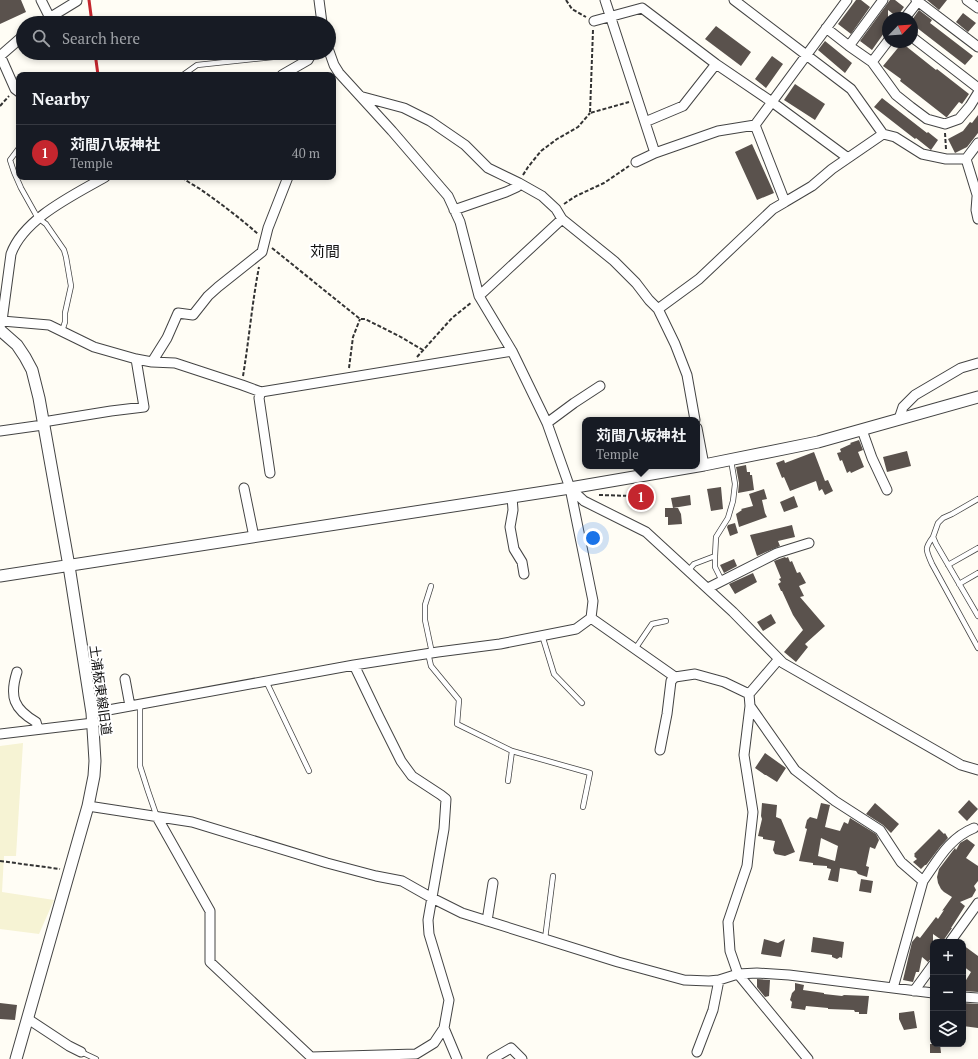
<!DOCTYPE html>
<html lang="en">
<head>
<meta charset="utf-8">
<style>
	:root { --surface:#171b24; --page:#242831; --text:#f1f3f6; --muted:#9ea1a6; --line:#363941; --accent:#c4262e }
	body { margin:0; font-family:"PT Serif","Noto Sans JP",serif; background:var(--page); color:var(--text) }
	.controls { position:absolute; right:12px; bottom:12px; display:grid; overflow:hidden; border-radius:8px; box-shadow:0 2px 6px #0003 }
	.controls button { width:36px; height:36px; display:grid; place-items:center; padding:0; border:0; border-bottom:1px solid var(--line); background:var(--surface); color:var(--text); font:20px sans-serif }
	.compass { position:absolute; left:882px; top:12px; width:36px; height:36px; border-radius:50%; background:var(--surface); box-shadow:0 2px 6px #0003; rotate:65deg }
	.you { position:absolute; left:593px; top:538px; width:14px; height:14px; margin:-10px; border:3px solid #fff; border-radius:50%; background:#1a73e8; box-shadow:0 0 0 6px #1a73e833 }
	.badge { display:grid; place-items:center; width:26px; height:26px; border-radius:50%; background:var(--accent); color:#fff; font-size:13px; font-weight:700 }
	.pin { position:absolute; translate:-50% -50%; border:2px solid #fff; box-shadow:0 1px 4px #0006 }
	.popup { position:absolute; left:582px; top:417px; width:118px; height:52px; box-sizing:border-box; display:grid; place-content:center; border-radius:8px; background:var(--surface); filter:drop-shadow(0 1px 3px #0005); font-size:13px; white-space:nowrap; color:var(--muted) }
	.popup b { font-size:15px; color:var(--text) }
	.popup::after { content:''; position:absolute; left:50%; top:100%; margin-left:-8px; border:8px solid transparent; border-top-color:var(--surface) }
	.list { margin:0; padding:0; list-style:none }
	h2 { display:flex; justify-content:space-between; align-items:center; height:52px; margin:0; padding:0 16px; font-size:17px }
	h2 small { font-size:13px; font-weight:400; color:var(--muted) }
	.list li { display:grid; grid-template-columns:26px 1fr auto; gap:12px; align-items:center; box-sizing:border-box; height:56px; padding:0 16px; border-top:1px solid var(--line) }
	.list b { display:block; font-size:15px; white-space:nowrap }
	.list p { margin:0; font-size:13px; white-space:nowrap; color:var(--muted) }
	.list em { font-size:13px; font-style:normal; color:var(--muted) }
	.icon { flex:none; width:22px; height:22px; fill:none; stroke:currentColor; stroke-width:2; stroke-linecap:round; stroke-linejoin:round }
	.map { position:relative; flex:none; width:978px; height:1059px; overflow:hidden }
	.search { position:absolute; background:var(--surface); box-shadow:0 2px 6px #0003; left:16px; top:16px; width:320px; height:44px; display:flex; align-items:center; gap:10px; box-sizing:border-box; padding:0 14px; border-radius:22px; color:var(--muted); font-size:15px }
	.panel { position:absolute; background:var(--surface); box-shadow:0 2px 6px #0003; left:16px; top:72px; width:320px; height:108px; border-radius:8px }
	.map>svg:first-child { display:block }
</style>
</head>
<body>
<div class="map">
<svg width="978" height="1059" viewBox="0 0 978 1059">
	<rect width="100%" height="100%" fill="#fffdf5"/>
	<path fill="#f6f3d4" d="M23,743L16,856H4L2,892L54,900L39,934L0,929V746Z"/>
	<path fill="#5a524d" fill-rule="evenodd" d="M0,0H21L26,12L0,24Z
		M856,0H861L870,7L851,34L838,24Z
		M890,0H895L904,7L897,17L888,10V35L884,33L872,50L860,41Z
		M927,0H947L939,10Z
		M919,10L932,20L930,23L973,56L965,65L912,24V20Z
		M963,13L976,23L968,32L956,22Z
		M716,26L751,52L741,66L705,39Z
		M825,41L852,63L845,73L818,50Z
		M902,43L936,70L937,69L969,94L962,104L959,102L947,117H946L900,81L901,79L883,66Z
		M772,56L783,64L766,88L755,79Z
		M795,84L825,104L815,120L784,100Z
		M882,98L927,133L928,132L938,140L931,150L916,138L915,139L874,107Z
		M978,115V133L967,147L955,153L948,139L963,131L970,122L972,123Z
		M752,144L774,193L757,200L735,152Z
		M859,440L863,450L858,452L864,467L851,473L850,471L847,473L842,460L840,461L837,453L841,452L840,449L851,444L850,443Z
		M907,451L911,466L887,472L883,457Z
		M814,452L825,481L828,480L833,491L825,495L822,489L819,491L816,481L790,491L784,477L782,478L776,463L784,460L785,463Z
		M746,465L747,472H750V475H752L754,490L738,493L739,483L736,467Z
		M721,487L723,509L711,511L707,489Z
		M764,489L767,499L762,500L765,513L767,517L739,527L736,514L742,510L741,509L753,506L749,494Z
		M638,490L647,491V505L637,504Z
		M690,495L691,505L673,508L671,498Z
		M794,496L798,507L784,512L780,502Z
		M665,508H678L681,514L682,524L668,525V517H665Z
		M735,523L738,533L730,536L727,527L728,525Z
		M792,525L795,537L778,541L780,546L757,556L750,535Z
		M785,557L786,558L788,557L790,562L792,561L797,573L800,572L806,583L799,586L804,596L800,597L825,626L805,644L808,647L796,662L784,652L803,630L793,615L782,591H781L778,584L781,582L779,579L781,578L774,561Z
		M734,559L737,566L724,573L720,565Z
		M753,573L757,582L735,594L729,584Z
		M771,614L776,623L763,631L757,622Z
		M765,753L786,768L777,782L766,775H765L755,768Z
		M969,800L978,809L967,821L958,812Z
		M762,803L777,805L776,817L781,819L795,852L785,856L775,854L773,850L775,841L763,839V837L758,836L762,819L761,816Z
		M821,803L830,805L825,827L840,831L844,822L848,824L850,818L876,834L879,840L875,849L870,847L866,866L869,867L867,877L858,874L856,871L840,868L838,882L828,880L831,869L827,868V866L813,865V863L799,861L807,829L805,828L807,820L810,817L817,819ZM821,838L838,846L835,861L818,856Z
		M875,803L899,824L891,833L883,825L866,814Z
		M939,829L944,834L945,833L948,838L940,847L927,864L926,865H925L921,869L913,862L917,859L914,856L915,855L914,854Z
		M967,839L975,845L966,858L978,866V881L974,886L976,890L972,897L960,902L965,906L951,928H952L943,941L933,934V956L928,962L922,957L919,972H916L913,982L903,980L912,942L917,936L920,938L936,917L938,919L944,910L942,911L952,897L944,892L941,889L938,883L937,877L939,869L955,848L956,850L960,843Z
		M861,879L873,881L871,893L859,891Z
		M813,937L844,942L842,958L840,957L837,959L832,957V955L811,952Z
		M764,939L778,943L785,939L781,957L761,954Z
		M963,945L978,956V992L963,991V985L971,972L963,966Z
		M757,979L770,980L769,996L765,997L757,987Z
		M795,983L804,985L803,990L824,993V994L842,996L844,995L869,996L867,1014H859V1012H855L854,1010L828,1009V1008L806,1006L805,1010L791,1008L792,1002L790,1000L792,993L795,990Z
		M0,1003L17,1005L15,1020L0,1019Z
		M963,1003L978,1004V1028L963,1026Z
		M914,1011L917,1028L904,1030L899,1019V1013Z
		M930,1044H940L941,1053H930Z"/>
	<g fill="none" stroke-linecap="round" stroke-linejoin="round">
		<g stroke="#444" stroke-width="6">
			<path id="service" d="M183,75L197,65L312,53
				M19,148L10,160L14,172L21,188L35,213L38,218L46,224L64,250L66,257L71,286L65,313V322L62,331
				M978,499L952,514L943,518L938,523L933,537L936,544L978,616
				M933,537C924,549 926,550 932,564L978,648
				M948,565L978,548
				M688,571L694,564L715,556
				M722,581L715,567V556L716,537L728,518L733,501L735,484L731,460
				M959,584L978,573
				M431,586L425,605V620L432,653
				M542,635L554,674L582,703
				M635,649L652,624L666,621
				M428,653L431,666L459,700L457,724L512,751L508,781
				M266,681L309,771
				M140,704V766L148,791L157,817
				M512,751L590,773L583,807
				M545,939L553,876
				M81,1052L96,1059"/>
		</g>
		<g stroke="#444" stroke-width="11">
			<path id="minor" d="M41,0L50,18
				M319,0L322,23
				M605,0L655,153L718,131L755,125L847,0
				M734,0L851,89L883,134L895,137L922,154L946,159H966
				M916,0L978,47
				M967,0L978,8
				M905,18L919,0
				M594,21L642,8L716,64L772,102L848,158
				M41,23L77,1V0
				M826,28L849,46L872,62L896,95L911,107L927,119L945,124L959,119L970,106L978,93
				M912,37L978,88
				M849,46L883,0
				M329,51L334,65L339,73L392,131L448,196L460,222L479,296L512,351L547,423L570,488L593,601L591,618L675,677L695,674L724,682L749,694L750,706L795,770L835,801L880,830L901,862L923,881L893,988
				M0,55L15,89L19,92
				M0,56L23,36
				M872,62L888,41
				M282,75L308,60L312,53
				M363,97L404,108L430,121L465,145L488,168L519,183L542,196L556,209L562,219L614,261L636,283L649,300L658,309L675,344L687,375L695,420
				M645,122L683,106L716,64
				M755,125L785,202L812,186L832,169L883,134
				M978,143L966,159L978,198
				M636,162L655,153
				M977,197L976,210L978,219
				M454,210L506,192L517,187L519,183
				M479,296L562,219
				M658,309L699,279L773,209L785,202
				M2,321L49,325L94,347L136,359L152,362L175,363L242,385L261,392L512,351
				M0,326L2,321L11,254C24,218 74,195 105,177
				M152,362L167,338L178,313L193,315L208,296L218,287L262,252L268,228L288,177
				M261,392L259,398L270,473
				M899,419L903,407L915,395L961,368L978,363
				M43,422L111,411L144,407L136,359
				M547,423L574,403L600,386
				M697,428L704,465
				M862,430L872,458L887,490
				M0,431L43,425
				M244,488L254,537
				M570,488L584,501L646,532L733,612L783,663L961,765L978,770
				M512,497L513,510L510,527L514,549L522,562L524,574
				M708,588L777,553L809,543
				M17,672C9,697 14,709 36,722L38,729
				M125,679L130,706
				M749,694L779,659
				M750,706L744,755L753,812L747,866L728,922L730,951L738,974L808,1059
				M92,713L354,665L438,652L500,644L576,629L591,618
				M0,734L93,723
				M660,750L667,714L671,681L675,677
				M88,806L192,822L327,863L376,876L402,881L432,898L462,913L618,962L684,980L709,981L719,980L738,974L757,973L789,975L933,993
				M157,817L210,911V962L311,1057L416,1054L434,1043L444,1028L449,1000L429,934L428,920L444,829L446,799L441,795L412,776L401,761L379,717L354,665
				M923,881C938,860 949,838 974,828
				M487,921L493,883
				M950,942L978,903
				M914,991L933,965
				M963,997L978,998
				M28,1019L69,1046L81,1052
				M444,1028L457,1059
				M697,1052L713,1010L719,980
				M492,1059L511,1048L522,1059"/>
		</g>
		<g stroke="#444" stroke-width="13">
			<path id="tertiary" d="M0,330L17,345L25,357L32,370L39,398L69,566L92,713L95,761L94,776L88,806L16,1059
				M0,576L570,488L704,465L818,442L978,397"/>
		</g>
		<path stroke="#333" stroke-width="2" stroke-dasharray="4 2" stroke-linecap="butt" d="M566,0L572,9L586,17
			M593,30L590,113L629,102
			M0,106L9,96
			M945,133L946,149
			M523,175L528,167L541,151L557,139L578,127L590,113
			M182,177C187,182 194,185 200,189C220,203 240,218 258,234
			M564,204L576,196L604,183L629,166
			M272,248L360,319H365L399,336L423,350
			M417,357L452,318L472,302
			M349,368L353,337L360,319
			M243,376C249,340 252,303 259,267
			M599,495L634,496
			M0,861L60,869"/>
		<use href="#service" stroke="#fff" stroke-width="4.5"/>
		<use href="#minor" stroke="#fff" stroke-width="9"/>
		<use href="#tertiary" stroke="#fff" stroke-width="11"/>
		<path stroke="#c4262e" stroke-width="3" d="M89,0L92,23
			M95,53L98,75"/>
	</g>
	<g text-anchor="middle" stroke-width="4" stroke-linejoin="round" paint-order="stroke">
		<g font-size="13" fill="#111" stroke="#fff">
			<text transform="translate(101 690) rotate(82)" y="5">土浦板東線旧道</text>
		</g>
		<g font-size="15" fill="#111" stroke="#fff">
			<text x="325" y="257">苅間</text>
		</g>
	</g>
</svg>
<div class="controls">
<button>+</button>
<button>−</button>
<button><svg class="icon" aria-label="layers" viewBox="0 0 24 24"><path d="M12 4l9 5-9 5-9-5zM3 14l9 5 9-5"/></svg></button>
</div>
<svg class="compass" viewBox="-18 -18 36 36"><path d="M0-13l5 13h-10z" fill="#e53935"/><path d="M0 13l5-13h-10z" fill="#9ea1a6"/></svg>
<div class="you"></div>
<div class="pin badge" style="left:641px;top:497px">1</div>
<div class="popup"><b>苅間八坂神社</b>Temple</div>
<div class="search"><svg class="icon" aria-label="search" viewBox="0 0 24 24"><circle cx="10" cy="10" r="6"/><path d="M15 15l6 6"/></svg>Search here</div>
<section class="panel">
<h2>Nearby<small></small></h2>
<ul class="list">
<li><span class="badge">1</span><div><b>苅間八坂神社</b><p>Temple</p></div><em>40 m</em></li>
</ul>
</section>
</div>
</body>
</html>
